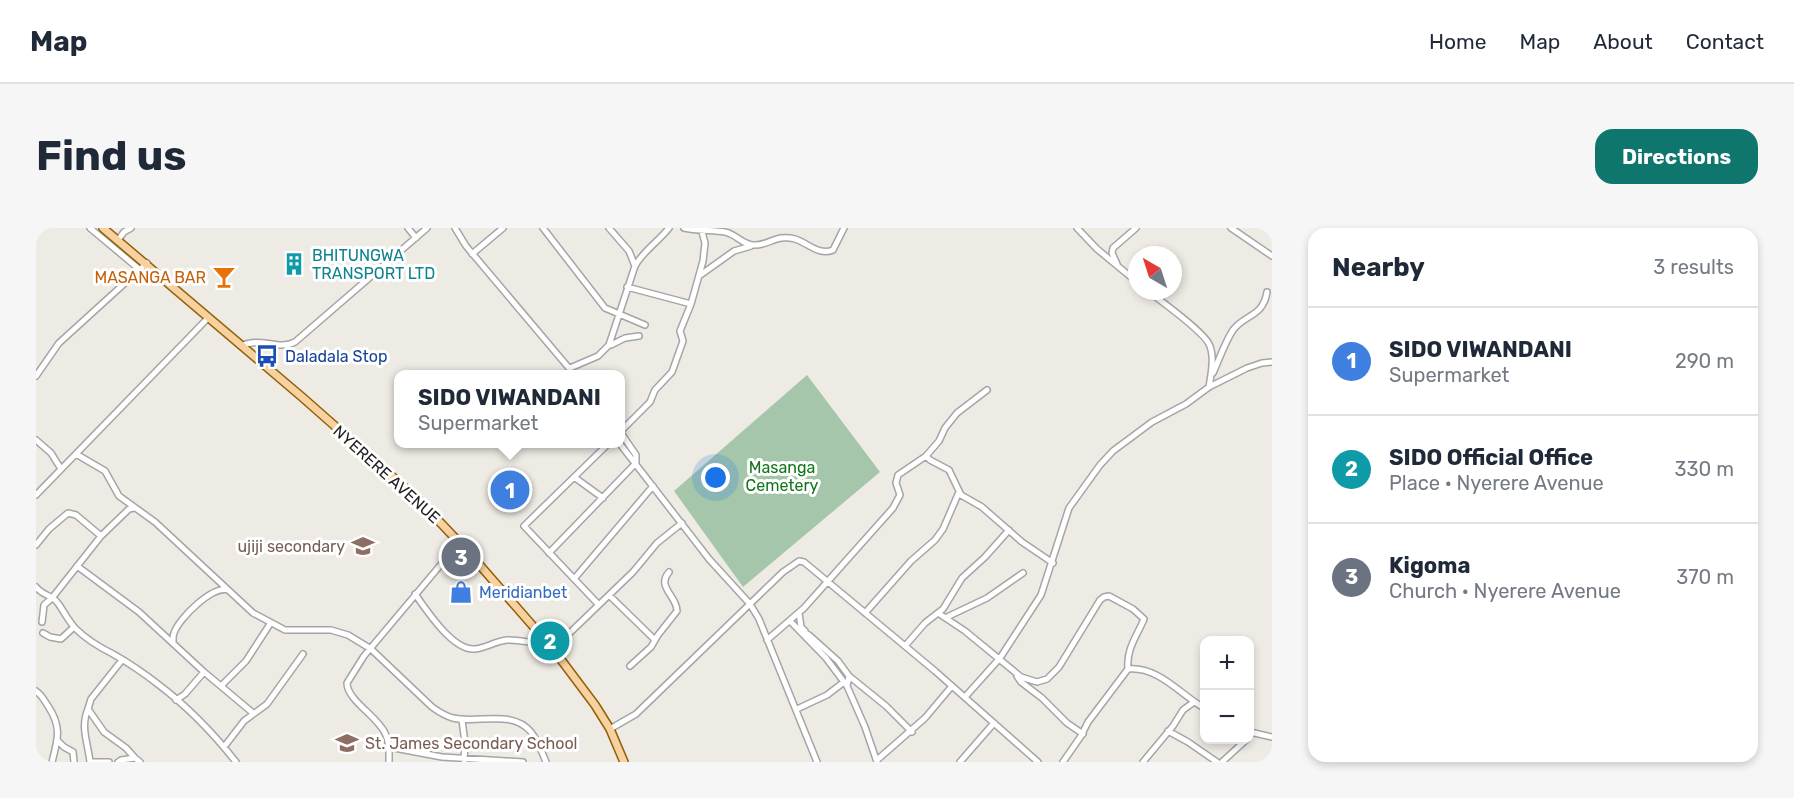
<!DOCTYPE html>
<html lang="en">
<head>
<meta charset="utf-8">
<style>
	:root { --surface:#fff; --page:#f6f6f7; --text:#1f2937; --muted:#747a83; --line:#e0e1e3; --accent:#0f766e }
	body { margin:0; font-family:Rubik,sans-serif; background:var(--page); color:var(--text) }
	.controls { position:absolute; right:18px; bottom:18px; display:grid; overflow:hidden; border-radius:12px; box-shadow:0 3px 9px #0003 }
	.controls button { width:54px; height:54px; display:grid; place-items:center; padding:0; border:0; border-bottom:2px solid var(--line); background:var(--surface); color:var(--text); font:30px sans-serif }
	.compass { position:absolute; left:1092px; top:18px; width:54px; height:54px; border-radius:50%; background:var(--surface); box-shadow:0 3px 9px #0003; rotate:321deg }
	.you { position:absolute; left:680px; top:250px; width:21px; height:21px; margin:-15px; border:4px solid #fff; border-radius:50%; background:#1a73e8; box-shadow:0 0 0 9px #1a73e833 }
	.badge { display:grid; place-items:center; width:39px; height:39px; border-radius:50%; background:var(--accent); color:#fff; font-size:20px; font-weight:700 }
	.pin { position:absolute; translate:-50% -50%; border:3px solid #fff; box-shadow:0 2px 6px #0006 }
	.popup { position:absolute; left:358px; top:142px; width:231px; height:78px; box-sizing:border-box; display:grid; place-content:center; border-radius:12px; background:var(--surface); filter:drop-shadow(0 2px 4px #0005); font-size:20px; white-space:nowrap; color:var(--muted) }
	.popup b { font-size:22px; color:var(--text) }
	.popup::after { content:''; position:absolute; left:50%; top:100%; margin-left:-12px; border:12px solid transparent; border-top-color:var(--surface) }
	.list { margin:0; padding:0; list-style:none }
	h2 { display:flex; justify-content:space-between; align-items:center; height:78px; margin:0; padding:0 24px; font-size:26px }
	h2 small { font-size:20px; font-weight:400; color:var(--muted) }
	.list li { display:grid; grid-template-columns:39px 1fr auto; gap:18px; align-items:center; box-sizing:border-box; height:108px; padding:0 24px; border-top:2px solid var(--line) }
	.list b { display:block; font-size:22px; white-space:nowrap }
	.list p { margin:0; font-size:20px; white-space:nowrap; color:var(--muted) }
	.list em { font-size:20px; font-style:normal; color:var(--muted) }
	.map { position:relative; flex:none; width:1236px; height:534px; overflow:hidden; border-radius:18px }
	header { display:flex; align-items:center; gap:36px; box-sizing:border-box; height:84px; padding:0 30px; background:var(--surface); border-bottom:2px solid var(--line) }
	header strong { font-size:28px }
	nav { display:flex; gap:33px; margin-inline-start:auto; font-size:21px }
	.intro { display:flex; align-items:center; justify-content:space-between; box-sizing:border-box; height:144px; padding:0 36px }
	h1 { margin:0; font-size:42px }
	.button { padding:15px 27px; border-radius:18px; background:var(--accent); color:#fff; font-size:21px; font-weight:700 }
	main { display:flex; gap:36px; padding:0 36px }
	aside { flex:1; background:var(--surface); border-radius:18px; box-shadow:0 3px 9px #0003 }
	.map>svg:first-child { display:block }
</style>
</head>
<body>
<header>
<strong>Map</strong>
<nav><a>Home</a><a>Map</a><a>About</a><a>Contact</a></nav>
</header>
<div class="intro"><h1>Find us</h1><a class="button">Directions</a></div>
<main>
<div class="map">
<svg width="1236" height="534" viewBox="0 0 1236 534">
	<rect width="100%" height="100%" fill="#eeebe4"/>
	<path fill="#a6c6ab" d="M771,147L844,244L707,359L638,263Z"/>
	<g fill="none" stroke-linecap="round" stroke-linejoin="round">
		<g stroke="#a5a5a5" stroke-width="8">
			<path id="minor" d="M54,0L103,41
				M372,0L380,10
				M419,0L430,18L538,146
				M507,0L569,80L609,97
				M648,0C660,3 677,2 689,4C700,6 708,18 719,17C734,17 740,6 759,11C772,15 783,28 797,22L808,0
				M1041,0L1061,21L1101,54
				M1195,0L1236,28
				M82,12L88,4L95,0
				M436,26L467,0
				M1081,36L1076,25L1077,20L1100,0
				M599,38C607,23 622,14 633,0
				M663,48L698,23L715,18
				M591,59L655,76
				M1112,63C1125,73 1167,103 1173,116C1179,128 1175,147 1173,159
				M575,117L589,110L603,108
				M205,118C225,108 242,123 259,114L391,0
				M534,140L562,128L573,117L599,38L593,23L573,0
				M1177,145C1183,132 1189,114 1197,102C1209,86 1227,89 1231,64
				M0,148L23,115L111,35
				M585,203L614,174L619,162L636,144L647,113L644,103L655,76L667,33L669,15L665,0
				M0,212L15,225L25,241
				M584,216L673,331L714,376L723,391L781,534
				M40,226L69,243L83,268L119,294L217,385L249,402H295L312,407L335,421L396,479C403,484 409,488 417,490C442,496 476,481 495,504C502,513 506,524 510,534
				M890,228L894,232L913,242L925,267L946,279L986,314L1017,335
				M538,249L567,270
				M0,267L172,90
				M0,317L13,301L32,285L40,287L65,308
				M513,325L600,235V227L585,205
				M41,338L103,384L168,444L217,485
				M538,351L617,258
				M0,359C7,368 16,367 21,374C28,383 32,393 40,401C51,412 63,419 77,426C93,435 109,446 123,457C152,479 178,506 200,534
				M379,366C391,383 417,423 439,421C450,420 460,413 471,412C485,411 498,417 513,415
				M573,367L619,412
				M562,376L488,298L572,216
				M763,385L765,399L769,403
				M829,385L875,333L899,312L907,301L923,264
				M902,385L929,403L985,449L1001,454L1011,451L1023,439L1064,372L1068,369L1073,368L1097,381L1108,391C1101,408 1090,421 1092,441
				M911,389L951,370L987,345
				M754,393L790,430L808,454
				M6,394L8,377L16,370L65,308L93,281L98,280
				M763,402L773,407L802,433L813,448L850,478L876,504
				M7,405L14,409L25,411L38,399
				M731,412L768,380L857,280L864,267L860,255L862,247L890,228L903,213L909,200L921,185L951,162
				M137,414C137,412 137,407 138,405C143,390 177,357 192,362
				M869,418L889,395L907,381L926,350L949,329L973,302
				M517,421L597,344L621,315L646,295
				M86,432L55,471L52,481L68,504L90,520L99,530
				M594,438L615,419L622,407L641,383C641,368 620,359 633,344
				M981,448L985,454L1006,470L1031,495L1047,506
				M185,458L210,433L234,396
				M811,458L829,499L841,534
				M0,463C6,467 8,472 12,478C26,499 22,511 16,534
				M929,469L964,430L1005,367L1033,280L1064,237L1077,223L1116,194L1150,176L1173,159L1211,140L1226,135L1236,134
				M140,472L149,466L168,444
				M52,481C44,499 52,515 54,534
				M761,481L791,467L808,454L811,458L813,448
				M426,492L429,515L428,532
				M574,501L600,486L747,344L763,333L768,334L899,443L1002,534
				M1132,503L1152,514L1181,534
				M1214,504L1236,509
				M21,512L28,519L37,524L38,534
				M188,519L208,493L231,476L267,426
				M353,519L406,529L487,534
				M841,532L889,490L916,458
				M54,534H73
				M82,534L85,532L99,530L104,534
				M353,534C353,524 354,514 349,505C341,488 311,472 311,455L328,428L423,315
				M924,534L958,495
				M1027,534L1045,508L1052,494L1092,441C1122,438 1145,467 1168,480
				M1107,534L1137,498L1147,482L1158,474
				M1186,534L1210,512"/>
		</g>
		<g stroke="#916106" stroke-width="10">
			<path id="major" d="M67,0L266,169L384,273L434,326L517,421L559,477L574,501L588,534"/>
		</g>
		<use href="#minor" stroke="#fff" stroke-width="5"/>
		<use href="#major" stroke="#f8d1a0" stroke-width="7"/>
	</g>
	<defs>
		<g id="building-bare" transform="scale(1.8)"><path d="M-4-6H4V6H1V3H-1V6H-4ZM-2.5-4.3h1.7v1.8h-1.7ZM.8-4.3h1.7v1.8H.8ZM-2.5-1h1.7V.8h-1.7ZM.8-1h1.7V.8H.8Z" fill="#0f9aa8" stroke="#fff" stroke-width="2.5" paint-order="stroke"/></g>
		<g id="bar-bare" transform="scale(1.8)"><path d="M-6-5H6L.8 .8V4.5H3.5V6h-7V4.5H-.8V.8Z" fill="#e8710a" stroke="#fff" stroke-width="2.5" paint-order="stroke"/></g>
		<g id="bus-bare" transform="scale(1.8)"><path d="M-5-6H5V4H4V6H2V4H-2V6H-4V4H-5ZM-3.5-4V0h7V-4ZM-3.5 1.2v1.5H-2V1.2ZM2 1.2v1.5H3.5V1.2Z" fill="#1a4fb4" stroke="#fff" stroke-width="2.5" paint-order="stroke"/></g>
		<g id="school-bare" transform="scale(1.8)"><path d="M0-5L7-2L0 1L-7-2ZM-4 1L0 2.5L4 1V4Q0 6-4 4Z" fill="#8d6e63" stroke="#fff" stroke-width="2.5" paint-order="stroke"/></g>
		<g id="shop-bare" transform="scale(1.8)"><path d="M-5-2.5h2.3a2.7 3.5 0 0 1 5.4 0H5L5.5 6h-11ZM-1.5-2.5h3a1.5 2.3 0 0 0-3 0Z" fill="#3f7fe0" stroke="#fff" stroke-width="2.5" paint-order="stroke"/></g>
	</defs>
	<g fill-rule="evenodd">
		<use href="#building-bare" x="258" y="36"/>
		<use href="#bar-bare" x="188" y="49"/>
		<use href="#bus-bare" x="231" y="128"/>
		<use href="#school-bare" x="327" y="318"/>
		<use href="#shop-bare" x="425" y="364"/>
		<use href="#school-bare" x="311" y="515"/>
	</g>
	<g text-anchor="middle" stroke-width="6" stroke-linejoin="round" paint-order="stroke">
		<g font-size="16" fill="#0d838f" stroke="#fff" text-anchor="start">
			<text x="276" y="33">BHITUNGWA<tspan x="276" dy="18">TRANSPORT LTD</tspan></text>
		</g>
		<g font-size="16" fill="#c56008" stroke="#fff" text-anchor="end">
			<text x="170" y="55">MASANGA BAR</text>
		</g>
		<g font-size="16" fill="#164399" stroke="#fff" text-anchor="start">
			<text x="249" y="134">Daladala Stop</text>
		</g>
		<g font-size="16" fill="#107718" stroke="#fff">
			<text x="746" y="245">Masanga<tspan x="746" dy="18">Cemetery</tspan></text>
		</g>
		<g font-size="16" fill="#1e1e1e" stroke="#fff">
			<text transform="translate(351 246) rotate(42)" y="6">NYERERE AVENUE</text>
		</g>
		<g font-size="16" fill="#785e54" stroke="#fff" text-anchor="end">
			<text x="309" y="324">ujiji secondary</text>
			<text x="329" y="521" text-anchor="start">St. James Secondary School</text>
		</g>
		<g font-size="16" fill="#366cbe" stroke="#fff" text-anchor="start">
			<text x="443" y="370">Meridianbet</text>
		</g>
	</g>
</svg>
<div class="controls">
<button>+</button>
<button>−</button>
</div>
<svg class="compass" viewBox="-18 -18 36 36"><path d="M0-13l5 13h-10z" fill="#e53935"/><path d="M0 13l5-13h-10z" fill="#747a83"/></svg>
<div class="you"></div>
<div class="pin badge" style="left:474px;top:262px;background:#3f7fe0">1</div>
<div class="popup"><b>SIDO VIWANDANI</b>Supermarket</div>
<div class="pin badge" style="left:514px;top:413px;background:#0f9aa8">2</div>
<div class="pin badge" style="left:425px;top:329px;background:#6b7280">3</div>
</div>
<aside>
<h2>Nearby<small>3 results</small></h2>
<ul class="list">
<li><span class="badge" style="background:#3f7fe0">1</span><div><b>SIDO VIWANDANI</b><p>Supermarket</p></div><em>290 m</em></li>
<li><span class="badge" style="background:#0f9aa8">2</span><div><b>SIDO Official Office</b><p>Place · Nyerere Avenue</p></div><em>330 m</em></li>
<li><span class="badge" style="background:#6b7280">3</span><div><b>Kigoma</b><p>Church · Nyerere Avenue</p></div><em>370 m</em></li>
</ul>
</aside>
</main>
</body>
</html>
